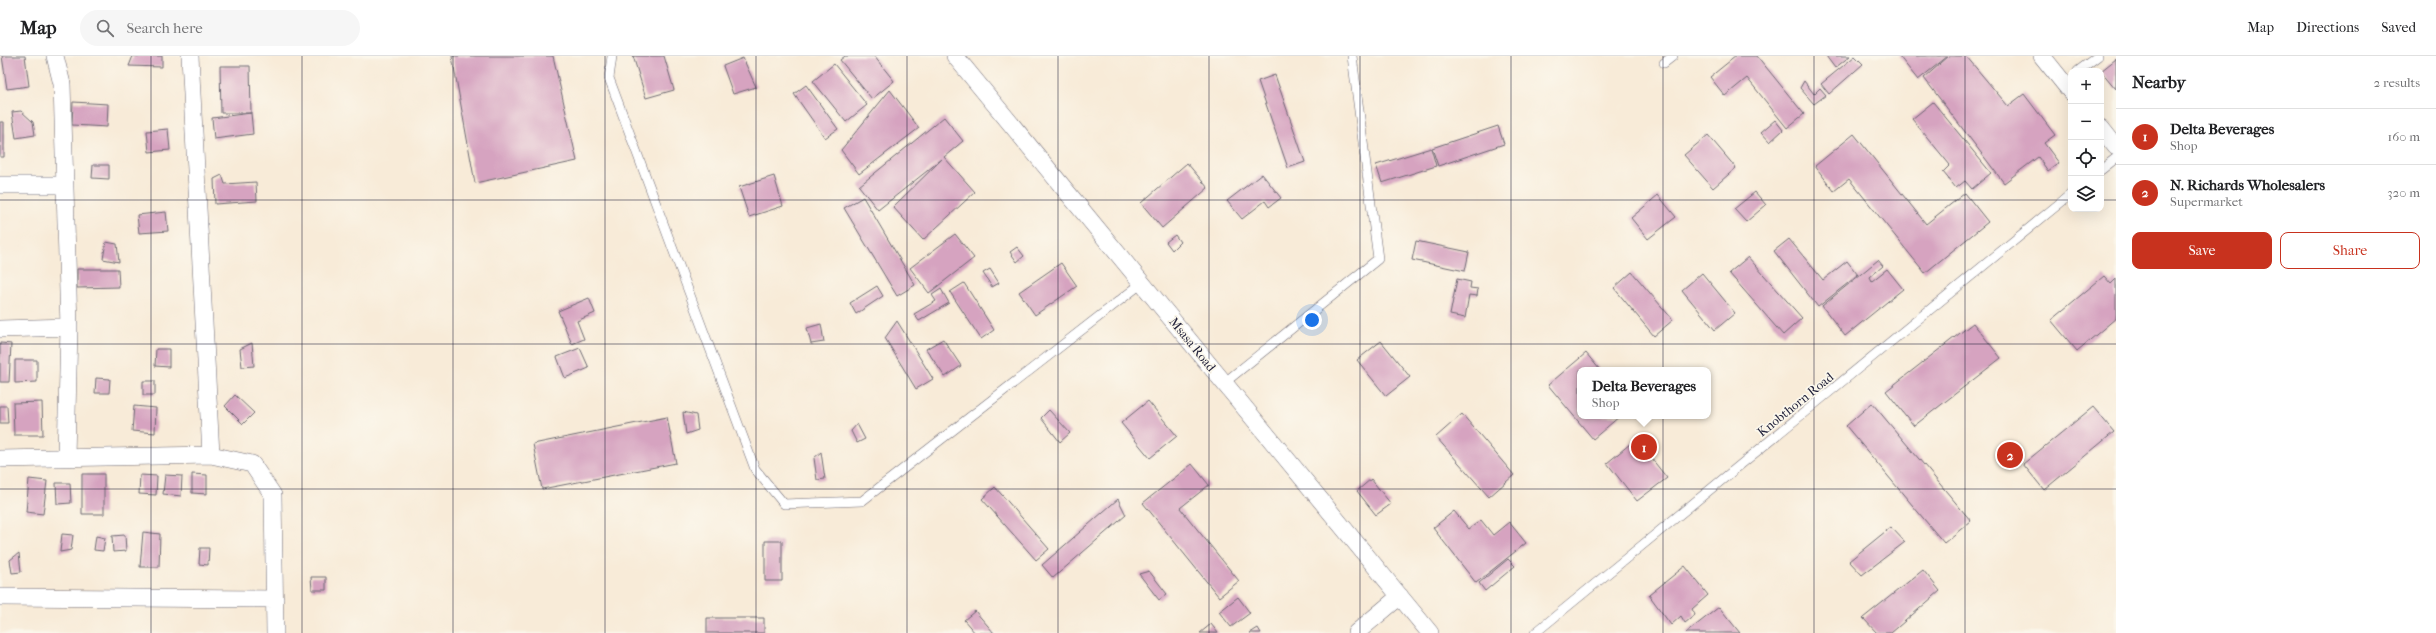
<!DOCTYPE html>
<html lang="en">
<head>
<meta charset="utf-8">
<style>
	:root { --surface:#fff; --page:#f6f6f6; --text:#202124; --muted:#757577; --line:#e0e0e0; --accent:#c8321e }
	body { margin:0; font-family:"IM FELL French Canon",serif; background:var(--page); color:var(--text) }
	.controls { position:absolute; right:12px; top:12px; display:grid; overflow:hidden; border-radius:8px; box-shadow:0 4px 16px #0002 }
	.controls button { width:36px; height:36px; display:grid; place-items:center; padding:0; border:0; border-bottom:1px solid var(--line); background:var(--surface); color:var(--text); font:20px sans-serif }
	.you { position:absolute; left:1312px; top:264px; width:14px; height:14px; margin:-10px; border:3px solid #fff; border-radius:50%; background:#1a73e8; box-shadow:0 0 0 6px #1a73e833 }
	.badge { display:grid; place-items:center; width:26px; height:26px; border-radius:50%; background:var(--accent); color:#fff; font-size:13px; font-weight:700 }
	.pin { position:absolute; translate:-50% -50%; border:2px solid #fff; box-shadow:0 1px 4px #0006 }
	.popup { position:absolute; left:1577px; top:311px; width:134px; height:52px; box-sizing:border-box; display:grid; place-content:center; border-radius:8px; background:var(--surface); filter:drop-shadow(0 1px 3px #0005); font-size:13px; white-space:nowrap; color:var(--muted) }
	.popup b { font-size:15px; color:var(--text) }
	.popup::after { content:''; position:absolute; left:50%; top:100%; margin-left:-8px; border:8px solid transparent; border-top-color:var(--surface) }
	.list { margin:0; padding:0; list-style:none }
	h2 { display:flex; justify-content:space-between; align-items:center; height:52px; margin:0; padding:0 16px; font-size:17px }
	h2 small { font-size:13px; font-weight:400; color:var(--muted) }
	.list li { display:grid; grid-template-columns:26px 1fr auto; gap:12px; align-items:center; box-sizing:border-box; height:56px; padding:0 16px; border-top:1px solid var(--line) }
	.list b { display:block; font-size:15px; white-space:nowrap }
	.list p { margin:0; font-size:13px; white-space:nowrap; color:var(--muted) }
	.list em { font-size:13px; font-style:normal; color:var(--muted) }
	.actions { display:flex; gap:8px; padding:12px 16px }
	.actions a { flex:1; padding:9px 0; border:1px solid var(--accent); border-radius:8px; text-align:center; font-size:14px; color:var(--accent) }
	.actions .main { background:var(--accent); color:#fff }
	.icon { flex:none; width:22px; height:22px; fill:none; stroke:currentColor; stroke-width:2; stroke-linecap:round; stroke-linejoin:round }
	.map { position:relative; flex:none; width:2116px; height:577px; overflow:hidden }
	header { display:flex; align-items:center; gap:24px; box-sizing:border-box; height:56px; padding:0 20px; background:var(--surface); border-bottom:1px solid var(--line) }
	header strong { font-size:19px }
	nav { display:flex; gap:22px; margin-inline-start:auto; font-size:14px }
	.search { width:280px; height:36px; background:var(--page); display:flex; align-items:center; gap:10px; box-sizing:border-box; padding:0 14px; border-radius:22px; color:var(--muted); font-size:15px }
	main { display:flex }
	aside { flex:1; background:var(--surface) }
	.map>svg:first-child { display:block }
</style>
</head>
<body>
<header>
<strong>Map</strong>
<div class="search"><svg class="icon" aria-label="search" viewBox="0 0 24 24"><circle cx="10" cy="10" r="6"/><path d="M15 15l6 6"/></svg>Search here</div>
<nav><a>Map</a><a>Directions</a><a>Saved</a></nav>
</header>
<main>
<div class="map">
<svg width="2116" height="577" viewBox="0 0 2116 577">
	<rect width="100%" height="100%" fill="#fbf7ec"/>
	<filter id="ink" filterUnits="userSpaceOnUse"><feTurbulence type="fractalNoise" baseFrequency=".025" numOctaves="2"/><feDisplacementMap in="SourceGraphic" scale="8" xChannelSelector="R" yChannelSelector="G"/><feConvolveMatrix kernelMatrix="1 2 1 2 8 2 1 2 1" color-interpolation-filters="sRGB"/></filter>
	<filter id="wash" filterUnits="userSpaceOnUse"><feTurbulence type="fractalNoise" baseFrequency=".012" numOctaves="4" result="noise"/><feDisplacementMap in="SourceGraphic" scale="16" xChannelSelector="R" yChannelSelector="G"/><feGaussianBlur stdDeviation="0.9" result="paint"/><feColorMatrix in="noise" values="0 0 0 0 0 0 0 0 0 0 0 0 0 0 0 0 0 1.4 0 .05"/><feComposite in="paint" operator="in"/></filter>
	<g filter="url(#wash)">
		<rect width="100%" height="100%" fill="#f8ebd8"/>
		<g id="blocks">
			<path fill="#d6a3c0" d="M2,0H25L29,30L7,33Z
				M133,0H162V11L129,10Z
				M452,0H553L577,105L475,127Z
				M633,0H664L674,34L646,42Z
				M845,0H874L894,25L872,43L840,4Z
				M1736,0H1757L1804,58L1787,72L1747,22L1725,40L1710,21Z
				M1826,0H1850L1835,12Z
				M1855,0L1863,8L1829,38L1821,28Z
				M1899,0H1948L1918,24Z
				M1949,0H1966L2008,50L2024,38L2055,79L2044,87L2059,107L2048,115L2038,101L2004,127L1924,22Z
				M743,2L756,31L733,38L723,10Z
				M2116,3V33L2101,15Z
				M834,8L867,49L846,66L813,25Z
				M220,10H250L251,57H221Z
				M1275,19L1305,106L1288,112L1258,25Z
				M1804,25L1814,38L1820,32L1826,39L1814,48L1800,32Z
				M806,29L838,73L825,82L794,38Z
				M890,34L919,72L859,118L841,94Z
				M73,46L108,48L107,71L72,69Z
				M1933,46L1991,117L1972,133L1965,125L1956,132L1943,116L1950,109L1912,63Z
				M21,55L33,66L35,79L16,82L12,56Z
				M251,57L253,78L214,83L212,62Z
				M944,61L963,85L944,101L975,136L923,184L893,151L942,103L878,154L859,130Z
				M1775,64L1783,74L1770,86L1761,76Z
				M0,66H4V101H0Z
				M1498,70L1504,88L1438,110L1432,92Z
				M168,73L170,94L149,96L147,75Z
				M1854,78L1926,168L1965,137L1988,166L1925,217L1849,123L1834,135L1815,110Z
				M1708,79L1736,112L1713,132L1684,99Z
				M1431,92L1436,110L1382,127L1376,109Z
				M1187,107L1208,132L1162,172L1141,147Z
				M93,109H109V123L92,122Z
				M1262,118L1281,142L1269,151L1265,145L1242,163L1227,145Z
				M222,119L225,128L256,126L257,145L215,148L214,123Z
				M774,120L783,150L749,161L739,131Z
				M1755,136L1766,149L1746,166L1734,153Z
				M1658,139L1676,161L1648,183L1631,162Z
				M863,141L915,229L897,240L844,152Z
				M166,156L168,175L139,177L137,159Z
				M955,178L974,202L929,237L910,212Z
				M1175,179L1180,186L1172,194L1166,186Z
				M1789,183L1823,224L1847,205L1858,219L1818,251L1774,195Z
				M1416,185L1469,196L1465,215L1412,204Z
				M106,186L117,188L119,206L103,203Z
				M1017,191L1024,200L1017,206L1010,196Z
				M1748,201L1802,262L1783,279L1729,217Z
				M1878,204L1883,210L1870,221L1872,225L1887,213L1903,233L1845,280L1822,250Z
				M1061,207L1077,230L1035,259L1019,236Z
				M77,213H118L119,231L77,232Z
				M990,213L999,227L992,231L983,217Z
				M1632,216L1673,264L1654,280L1614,232Z
				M1702,217L1735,257L1715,274L1682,234Z
				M2104,220L2111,228L2116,223V262L2077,295L2051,264Z
				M1457,223L1471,226L1470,232L1478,233L1477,240L1469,239L1465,262L1450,259Z
				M964,227L994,274L981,283L950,236Z
				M877,230L883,240L856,258L850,247Z
				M941,233L949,247L919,265L914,258L936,245L932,239Z
				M589,242L595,257L577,265L584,283L572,288L558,255Z
				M897,265L933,323L916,333L885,282Z
				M1973,267L2001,302L1914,370L1886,335Z
				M821,268L824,286L811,288L807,272Z
				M943,283L961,310L945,321L926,293Z
				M1381,285L1410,321L1386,340L1357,304Z
				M0,287L11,288L9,326H0Z
				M252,287L254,310L242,311L240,293Z
				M580,292L589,312L565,322L557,301Z
				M156,293H169V311L155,310Z
				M1586,297L1600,314H1580V360H1620L1593,383L1548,329Z
				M15,304H37V326L15,327Z
				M96,322L110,323L109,337H95Z
				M143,325H155V339H143Z
				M235,339L254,357L243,368L225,350Z
				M1148,345L1177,380L1150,402L1121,367Z
				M42,346L43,379H14L13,347Z
				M1872,347L1971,465L1944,487L1846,370Z
				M0,350H7L8,367H0Z
				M134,350L156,352L155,377L132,375Z
				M2093,351L2114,376L2044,434L2023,408Z
				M1049,354L1070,377L1060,386L1041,362Z
				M683,356L696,359L698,374L686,378Z
				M1462,358L1514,419L1489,441L1436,381Z
				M667,361L676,407L542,433L533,388Z
				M857,368L865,383L857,387L851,375Z
				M1636,383L1667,422L1637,445L1607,407Z
				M821,396L825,423L817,424L814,402Z
				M1192,408L1209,429L1180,452L1239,525L1219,541L1143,447Z
				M82,418H104V458H82Z
				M192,418L207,419V438L192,437Z
				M140,419L157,420L156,439L139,438Z
				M165,419L182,420L181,440L163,438Z
				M29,423L47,425L43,458L26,456Z
				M1371,423L1391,448L1376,459L1357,435Z
				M56,427H70L71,447L57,448Z
				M995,431L1049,493L1036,504L982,443Z
				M1118,443L1126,459L1053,522L1042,509Z
				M1454,455L1469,473L1481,464L1493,479L1509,466L1526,487L1476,527L1433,472Z
				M1891,471L1905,486L1862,519L1849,505Z
				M143,476L160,478L159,511H140Z
				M62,478L73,479L71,494L60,496Z
				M125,479L126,495L113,496L112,480Z
				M96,480L105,482L103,495L94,494Z
				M765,485H782V525H765Z
				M200,492H209L208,509L199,508Z
				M19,497L21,516L12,517L10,504Z
				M1508,503L1515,510L1485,535L1479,527Z
				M1685,510L1708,539L1692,553L1695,559L1685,567L1681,560L1671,569L1649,539Z
				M1923,514L1940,535L1891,577H1877L1863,562Z
				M1149,515L1167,538L1159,544L1139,518Z
				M311,521H326V534H312Z
				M1238,541L1250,557L1231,571L1219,556Z
				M1719,551L1740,577H1686Z
				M975,555L994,577H975L964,564Z
				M707,562H764V577H707Z
				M1211,568L1218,577H1200Z
				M1258,572L1261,577H1250Z"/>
		</g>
	</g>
	<g filter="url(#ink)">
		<use href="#blocks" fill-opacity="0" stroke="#6d6872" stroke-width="1"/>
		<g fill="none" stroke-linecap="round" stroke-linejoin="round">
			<g stroke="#6d6872" stroke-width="10">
				<path id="service" d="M612,0L609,22L755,413L784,448L862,445L1142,227
					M1664,7L1673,0
					M2078,15L2098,0
					M2101,114L2116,102
					M1224,327L1378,203L1352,0
					M1535,577L2071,138"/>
			</g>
			<g stroke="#6d6872" stroke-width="18">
				<path id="minor" d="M55,0L62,28L69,271L66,401
					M190,0L211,399
					M955,0L1430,577
					M2042,0L2071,36
					M2101,72L2116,91
					M0,129H65
					M0,273L69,271
					M0,403L211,399L252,408L273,439L275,577
					M0,541L275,543
					M1356,577L1400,540"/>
			</g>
			<use href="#service" stroke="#fff" stroke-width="9"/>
			<use href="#minor" stroke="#fff" stroke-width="17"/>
		</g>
	</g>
	<path fill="none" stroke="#22223b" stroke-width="1" stroke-opacity="0.55" d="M151,0V577M302,0V577M453,0V577M605,0V577M756,0V577M907,0V577M1058,0V577M1209,0V577M1360,0V577M1511,0V577M1663,0V577M1814,0V577M1965,0V577M0,144H2071M2101,144H2116M0,288H2116M0,433H2116"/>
	<g text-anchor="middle" stroke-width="3.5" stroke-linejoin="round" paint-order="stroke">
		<g font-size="13" fill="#22223b" stroke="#fbf7ec">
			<text transform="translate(1193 288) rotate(51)" y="5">Msasa Road</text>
			<text transform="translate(1795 348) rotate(-39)" y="5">Knobthorn Road</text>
		</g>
	</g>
</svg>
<div class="controls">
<button>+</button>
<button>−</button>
<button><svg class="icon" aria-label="locate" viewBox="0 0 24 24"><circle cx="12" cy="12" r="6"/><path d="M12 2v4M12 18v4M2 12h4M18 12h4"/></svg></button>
<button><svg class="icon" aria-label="layers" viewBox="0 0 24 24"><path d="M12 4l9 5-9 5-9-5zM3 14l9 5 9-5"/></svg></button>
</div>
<div class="you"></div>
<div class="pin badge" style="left:1644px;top:391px">1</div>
<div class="popup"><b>Delta Beverages</b>Shop</div>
<div class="pin badge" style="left:2010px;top:399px">2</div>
</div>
<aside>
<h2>Nearby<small>2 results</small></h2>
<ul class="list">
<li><span class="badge">1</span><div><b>Delta Beverages</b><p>Shop</p></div><em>160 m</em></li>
<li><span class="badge">2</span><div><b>N. Richards Wholesalers</b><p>Supermarket</p></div><em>320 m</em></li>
</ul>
<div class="actions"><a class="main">Save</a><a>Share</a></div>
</aside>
</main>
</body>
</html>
